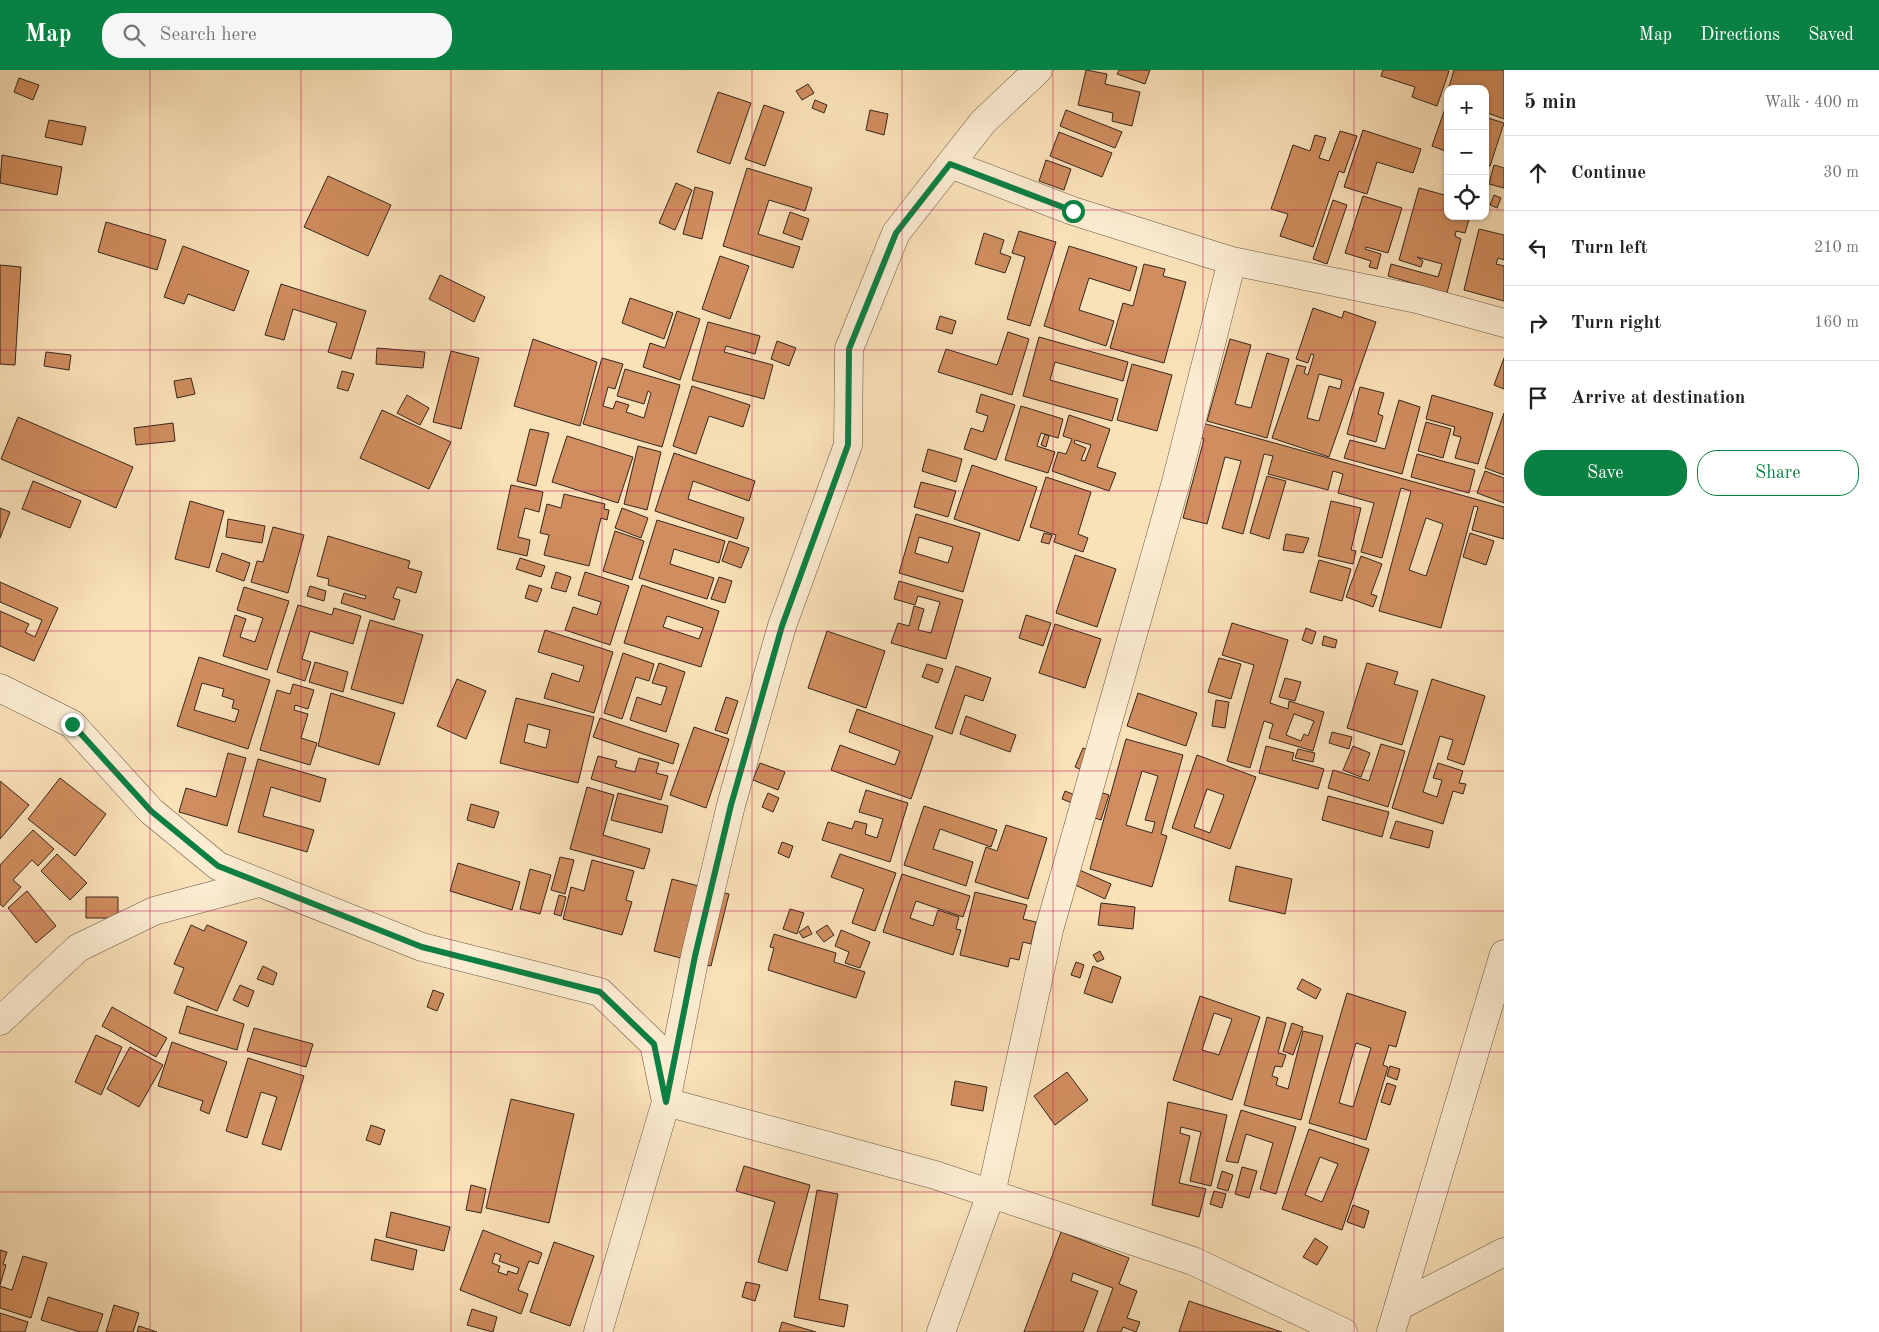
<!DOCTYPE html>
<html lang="en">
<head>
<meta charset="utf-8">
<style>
	:root { --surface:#fff; --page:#f6f6f6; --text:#222; --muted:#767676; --line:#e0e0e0; --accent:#0b8043 }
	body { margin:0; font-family:"Old Standard TT",serif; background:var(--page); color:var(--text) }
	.controls { position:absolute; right:15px; top:15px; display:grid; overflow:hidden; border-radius:10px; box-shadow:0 1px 4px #0004 }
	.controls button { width:45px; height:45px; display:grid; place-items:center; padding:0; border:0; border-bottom:1px solid var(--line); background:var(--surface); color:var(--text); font:25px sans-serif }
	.stop { position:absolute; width:15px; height:15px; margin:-11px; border:4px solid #0b8043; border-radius:50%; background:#fff }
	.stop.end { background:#0b8043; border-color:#fff; box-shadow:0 1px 5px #0008 }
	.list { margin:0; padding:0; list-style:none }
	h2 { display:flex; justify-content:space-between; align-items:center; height:65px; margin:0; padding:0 20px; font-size:21px }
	h2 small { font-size:16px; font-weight:400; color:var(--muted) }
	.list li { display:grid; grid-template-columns:32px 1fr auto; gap:15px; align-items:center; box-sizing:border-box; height:75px; padding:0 20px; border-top:1px solid var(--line) }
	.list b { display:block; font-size:19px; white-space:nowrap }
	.list em { font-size:16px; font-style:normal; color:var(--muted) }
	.actions { display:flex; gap:10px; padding:15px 20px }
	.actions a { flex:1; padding:11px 0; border:1px solid var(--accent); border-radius:20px; text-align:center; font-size:18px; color:var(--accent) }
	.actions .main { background:var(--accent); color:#fff }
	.icon { flex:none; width:28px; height:28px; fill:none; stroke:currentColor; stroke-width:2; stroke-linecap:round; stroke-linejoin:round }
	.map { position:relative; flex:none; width:1504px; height:1262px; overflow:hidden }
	header { display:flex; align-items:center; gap:30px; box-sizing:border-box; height:70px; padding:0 25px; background:var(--accent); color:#fff }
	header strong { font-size:24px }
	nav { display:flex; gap:28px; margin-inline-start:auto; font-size:18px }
	.search { width:350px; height:45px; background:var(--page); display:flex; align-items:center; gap:12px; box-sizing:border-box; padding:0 18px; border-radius:20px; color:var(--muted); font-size:19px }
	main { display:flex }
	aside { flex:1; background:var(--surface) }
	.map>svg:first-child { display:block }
</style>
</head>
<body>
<header>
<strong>Map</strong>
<div class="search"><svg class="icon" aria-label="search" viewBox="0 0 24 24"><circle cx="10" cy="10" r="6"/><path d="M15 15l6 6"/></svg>Search here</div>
<nav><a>Map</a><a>Directions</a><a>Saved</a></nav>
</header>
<main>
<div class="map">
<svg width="1504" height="1262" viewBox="0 0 1504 1262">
	<rect width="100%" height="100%" fill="#fae1b8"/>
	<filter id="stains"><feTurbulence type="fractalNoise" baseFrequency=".004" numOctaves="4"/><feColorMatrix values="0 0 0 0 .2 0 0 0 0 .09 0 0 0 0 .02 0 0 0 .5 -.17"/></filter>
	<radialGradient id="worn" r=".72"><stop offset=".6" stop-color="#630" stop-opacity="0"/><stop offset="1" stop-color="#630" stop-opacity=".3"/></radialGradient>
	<path fill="#d08d5f" stroke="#35261d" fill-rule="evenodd" d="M1086,0L1107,4L1105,14L1140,22L1132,56L1112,51L1113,43L1078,35Z
		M1119,0H1150L1145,14L1117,4Z
		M1383,0H1447L1449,1L1437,36L1412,27L1415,17L1381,6Z
		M1454,0H1504V49L1485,42V19H1454L1449,17Z
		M19,8L39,15L33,30L14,22Z
		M808,14L814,23L802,30L796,21Z
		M718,22L751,33L730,94L697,82Z
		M815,30L827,35L824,43L812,38Z
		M1448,30V82L1432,76Z
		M764,35L784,42L765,96L745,89Z
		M870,40L888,44L884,65L866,60Z
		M1066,40L1122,62L1115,78L1060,56Z
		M1485,47L1504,53L1490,96L1485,95Z
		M49,50L86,57L82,75L45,67Z
		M1363,60L1421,79L1413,103L1377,92L1367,124L1344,117Z
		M1340,61L1357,66L1344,103L1339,101L1313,177L1280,166L1288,144L1271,139L1293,75L1310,81L1315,65L1326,68L1319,88L1329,91Z
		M1059,62L1112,83L1102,107L1050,86Z
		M2,85L62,97L57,125L0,113Z
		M1046,90L1071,99L1064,120L1039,111Z
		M1494,95L1504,98V118L1489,114Z
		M747,98L812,118L805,141L769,130L758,164L800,177L793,198L723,176Z
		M328,106L391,135L368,186L304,157Z
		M676,113L692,120L675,160L659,153Z
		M695,117L713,122L702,169L683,164Z
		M1419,118L1448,126V146H1470L1465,163L1456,161L1455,166L1461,169L1447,223L1388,206L1391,194L1438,207L1442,194L1417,187L1423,191L1421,197L1399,190Z
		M1494,125L1501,128L1497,138L1490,135Z
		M1363,126L1402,138L1388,183L1366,177L1365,179L1381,184L1377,199L1369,197L1371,191L1345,183Z
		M1333,130L1347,135L1327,194L1313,189Z
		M790,142L809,149L802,170L783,163Z
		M106,152L166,170L157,200L98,182Z
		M1479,159L1504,165V190L1498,188L1496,194L1504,196V231L1464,220Z
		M1019,161L1056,172L1030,256L1007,249L1025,187L1012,183Z
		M984,163L1004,170L1000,183L1011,187L1005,203L975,194Z
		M183,176L249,201L234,241L188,224L184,234L164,227Z
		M1069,176L1137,197L1130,221L1089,208L1079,240L1114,251L1106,276L1044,256Z
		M720,186L749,196L730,249L702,239Z
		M1144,194L1165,199L1163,206L1186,212L1164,293L1110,278L1123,233L1133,236Z
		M0,195L21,197L15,295L0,294Z
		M440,205L485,227L474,252L429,229Z
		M281,214L366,241L351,289L328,282L337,253L293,239L284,270L265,265Z
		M630,228L673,243L664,269L622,253Z
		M1313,238L1342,248L1344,241L1376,252L1329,387L1272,368L1297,295L1306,297L1304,303L1308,305L1314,285L1311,284L1308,293L1296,289ZM1319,304L1342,310L1340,319L1329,316L1319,351L1307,348Z
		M677,241L700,249L680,310L643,297L650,273L665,278Z
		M940,246L956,251L952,264L936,259Z
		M708,252L760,266L755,284L726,276L724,282L773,295L764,329L692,310Z
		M1008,262L1029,269L1012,325L938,302L946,279L997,295Z
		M1039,267L1128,292L1123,311L1055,292L1050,310L1118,329L1112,351L1023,326Z
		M533,269L597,292L580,356L514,336Z
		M1230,269L1251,275L1235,334L1251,338L1267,283L1289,289L1267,368L1207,351Z
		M777,271L796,278L789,296L771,289Z
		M377,278L425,282L423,298L376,294Z
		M451,281L479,288L461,359L433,352Z
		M46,282L71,285L69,300L44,296Z
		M602,288L623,294L615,319L608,317L603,336L613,339L616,331L629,335L626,342L644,348L651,323L648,321L644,334L617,326L625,299L680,315L662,377L583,354Z
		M1504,288V319L1494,315Z
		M1132,294L1172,305L1157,361L1117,350Z
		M342,301L354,304L348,321L337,318Z
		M191,308L195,324L177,328L174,311Z
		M692,316L750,335L743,357L709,346L696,384L673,376Z
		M1360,317L1384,323L1378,344L1383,346L1376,372L1347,364Z
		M981,324L1015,335L996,390L964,379L971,358L983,362L988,346L976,342Z
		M407,325L429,338L420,355L397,343Z
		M1432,325L1493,343L1478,394L1455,388L1461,367L1453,365L1455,357L1426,349Z
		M1399,330L1420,337L1402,404L1344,388L1350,370L1385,379Z
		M1021,336L1063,349L1058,368L1041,363L1037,376L1055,382L1048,403L1005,390Z
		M382,340L451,372L429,419L360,388Z
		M1504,343V405L1485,398Z
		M1069,345L1110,359L1097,397L1116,403L1109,421L1052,401L1058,382L1066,384L1072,369L1063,366ZM1075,370L1091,375L1085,391L1081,390L1086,378L1074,373Z
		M18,347L133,397L116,438L1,389Z
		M1199,352L1504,437V469L1472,460L1478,437L1474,436L1441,558L1379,541L1411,421L1401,418L1382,488L1361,482L1374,433L1338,423L1343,404L1333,401L1328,420L1268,404L1273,386L1264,384L1243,464L1222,458L1241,391L1225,387L1207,454L1183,448L1204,369L1195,366ZM1426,448L1443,454L1426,506L1409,500Z
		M1426,352L1451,359L1443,388L1418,381Z
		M173,353L175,371L136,375L134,358Z
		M530,359L549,363L536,416L517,411Z
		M1045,364L1049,366L1046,377L1041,375Z
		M567,366L633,387L618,433L552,412Z
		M638,376L661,382L647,440L624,434Z
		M928,379L962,389L956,412L922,401Z
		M674,383L755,411L749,431L693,411L688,429L744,448L737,469L655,441Z
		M1417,384L1475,400L1469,423L1411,407Z
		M972,395L1037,417L1019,471L954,449Z
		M1485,401L1504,408V433L1477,423Z
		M1267,406L1286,411L1269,469L1250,463Z
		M1046,407L1091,422L1078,464L1088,468L1083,482L1054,472L1056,465L1030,457Z
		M33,411L81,431L70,458L22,439Z
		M921,412L956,421L948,447L914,437Z
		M511,415L543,422L539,442L525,438L518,467L530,470L527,486L497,479Z
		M564,424L605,434L604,439L609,440L607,450L601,448L589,496L544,485L549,465L540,463L547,434L561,438Z
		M190,431L224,441L209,498L175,489Z
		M1331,431L1361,438L1351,480L1356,481L1353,494L1318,486Z
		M0,438L10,442L0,468Z
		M622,438L648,448L641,468L615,458Z
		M916,444L980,463L963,522L899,503ZM919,467L953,477L948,493L915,483Z
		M228,449L265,456L262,473L226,467Z
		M657,450L725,471L719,493L674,479L670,494L714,508L707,529L639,508Z
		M273,457L304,465L288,523L251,512L257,491L263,492Z
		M615,461L644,471L632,510L603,501Z
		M1044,463L1052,465L1049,474L1041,472Z
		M1470,463L1494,471L1486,495L1463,487Z
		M1286,464L1309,468L1303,483L1283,480Z
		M328,466L410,491L408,498L422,502L416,523L397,517L393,528L400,530L394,550L341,533L344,523L365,529L366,526L328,515L329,509L317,506Z
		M729,471L749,478L741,498L722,491Z
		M222,483L250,493L244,511L216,501Z
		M1075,485L1116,499L1097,557L1056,543Z
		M1361,486L1382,494L1371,524L1377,526L1373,537L1346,527Z
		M520,488L545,496L541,507L516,499Z
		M1319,490L1351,499L1342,531L1310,522Z
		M556,502L571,507L566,522L551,518Z
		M585,502L629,516L610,575L565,560L573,537L597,545L601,532L578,525Z
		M719,507L732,511L725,533L711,529Z
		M899,511L963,530L946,589L891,573L898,553L909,556L914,536L924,539L918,560L931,563L940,532L918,526L915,535L894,529Z
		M0,512L58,538L34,591L0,576V541L29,554L25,562L35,567L42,550L0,532Z
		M529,515L542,519L537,532L525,528Z
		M642,515L719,541L701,597L624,573ZM667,546L703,558L699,569L663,557Z
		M310,516L326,521L324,531L307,526Z
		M244,517L289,531L267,600L223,586L235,545L246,549L240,567L255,572L263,548L237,540Z
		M298,535L332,545L334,538L361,546L353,574L310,561L302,589L311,592L305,611L277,602Z
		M1026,545L1051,553L1043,576L1019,568Z
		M370,550L423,565L403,634L351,619Z
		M1232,553L1288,570L1270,633L1288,639L1289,631L1324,642L1313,681L1269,668L1273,654L1264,651L1250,698L1227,691L1254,595L1222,585ZM1294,644L1314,651L1308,666L1304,664L1301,671L1286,665Z
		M1055,554L1101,569L1085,618L1039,603Z
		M1306,558L1316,562L1312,574L1302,570Z
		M545,560L613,582L594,643L544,628L552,603L579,612L584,596L538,582Z
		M827,561L885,581L866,638L808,618Z
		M1324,566L1337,570L1335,578L1322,575Z
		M623,583L654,594L649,611L636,607L622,649L604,643Z
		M199,587L270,610L248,679L177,656ZM202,613L224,619L222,626L234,630L232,638L239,640L235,652L194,640Z
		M1219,588L1241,594L1231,629L1208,622Z
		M315,592L348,602L343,622L309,612Z
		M659,593L685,602L666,662L630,650L637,627L661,635L667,617L652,613Z
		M1367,593L1398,602L1394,614L1418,621L1402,675L1347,658Z
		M927,594L943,599L938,613L922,607Z
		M956,596L991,608L983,631L965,625L952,664L935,658Z
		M1285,608L1301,612L1295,631L1279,627Z
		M457,609L486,621L466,669L437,656Z
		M1432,609L1485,626L1464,695L1447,689L1453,670L1440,666L1423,722L1437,727L1442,710L1433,708L1438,693L1463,701L1459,713L1466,714L1463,724L1453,721L1443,754L1392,738Z
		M293,614L314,620L308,639L295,635L294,640L308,644L301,668L317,673L310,695L260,680L277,620L290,624Z
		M331,623L395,643L379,695L318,676Z
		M1138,623L1197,643L1186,676L1127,656Z
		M726,627L738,631L727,664L715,660Z
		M516,628L594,647L578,713L500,693ZM528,654L550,660L546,678L524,672Z
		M1216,630L1229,632L1225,658L1212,656Z
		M857,639L933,666L911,729L831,700L840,675L895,695L900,681L849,662Z
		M966,646L1016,665L1010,682L960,664Z
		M600,648L679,674L673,694L593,667Z
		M694,657L729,669L706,738L670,725Z
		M1332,662L1352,667L1349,679L1329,673Z
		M1126,669L1183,685L1161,764L1167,766L1152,817L1090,799ZM1142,701L1158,706L1145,750L1155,752L1152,763L1126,755Z
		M1381,674L1405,681L1388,737L1328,718L1333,700L1369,711Z
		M1266,676L1294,683L1292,690L1324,699L1318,719L1259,703Z
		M1353,676L1370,683L1361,707L1343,700Z
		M1083,678L1095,683L1086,702L1075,697Z
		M1298,679L1315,683L1313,692L1295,688Z
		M228,683L246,688L227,756L179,742L186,718L216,727Z
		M1197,685L1256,707L1230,779L1172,758ZM1207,719L1224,725L1210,763L1194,757Z
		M598,686L617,691L615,697L635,702L639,688L659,693L656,703L668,706L661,730L591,709Z
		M258,689L326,709L320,732L271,717L263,746L314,760L307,782L238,762Z
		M760,693L785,702L778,720L753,710Z
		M60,708L106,744L75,786L28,749Z
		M0,711L29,735L0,769Z
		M587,717L614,725L603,765L650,779L644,799L570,779Z
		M866,720L908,733L890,792L822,770L828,752L852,759L855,751L867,754L865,764L877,768L883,749L859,742Z
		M1094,720L1109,725L1101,750L1086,745Z
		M1065,721L1075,725L1072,733L1062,729Z
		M618,723L668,736L662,763L611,750Z
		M768,723L779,728L773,742L762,737Z
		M1328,726L1389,742L1382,767L1322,750Z
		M471,734L499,742L494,758L467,750Z
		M924,736L997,760L991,777L940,759L933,779L973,792L966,816L904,795Z
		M1396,751L1433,761L1429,778L1390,768Z
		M1006,755L1047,768L1028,829L975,812L986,777L997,781Z
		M33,760L54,779L38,796L32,790L13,810L21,817L3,837L0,834V795Z
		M782,772L793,776L789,788L778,783Z
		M57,784L87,813L70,830L41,801Z
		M840,784L896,803L875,861L852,853L864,819L831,807Z
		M560,787L574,790L565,824L551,820Z
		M592,790L634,801L626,830L632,832L622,865L563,849L571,817L584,821Z
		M458,793L520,812L512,840L450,821Z
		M1236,796L1292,809L1285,844L1229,831Z
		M1075,798L1111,814L1105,829L1069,812Z
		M530,799L551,805L540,844L520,839Z
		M902,804L970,826L963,847L916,831L910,848L933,856L938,840L959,847L956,859L961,860L953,885L883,862Z
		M672,809L729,824L711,896L654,881Z
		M27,821L56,856L36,873L8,838Z
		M975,822L1027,835L1023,849L1036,852L1031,874L1023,872L1019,890L1010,888L1008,897L960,885Z
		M559,825L566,827L561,846L554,844Z
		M86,827H118V848H86Z
		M1101,833L1135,837L1133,859L1098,855Z
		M790,839L804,843L797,864L783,859Z
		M191,855L204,861L207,855L247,872L217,941L174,923L184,898L174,894Z
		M827,855L834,865L824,872L816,862Z
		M808,856L812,864L803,868L799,862Z
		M841,860L870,872L860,898L845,893L849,882L835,876Z
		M774,864L836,883L834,892L865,902L856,928L768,900L774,878L770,877Z
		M1100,881L1104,889L1097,892L1093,885Z
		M1076,892L1084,895L1080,908L1071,905Z
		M263,896L277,903L273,915L257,909Z
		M1093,896L1121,907L1112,933L1084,923Z
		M1302,909L1321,919L1316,929L1297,919Z
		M240,915L254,921L248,937L233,930Z
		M433,920L444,924L437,941L427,937Z
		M1347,923L1406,942L1396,977L1389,975L1383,995L1388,997L1366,1070L1309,1053ZM1356,973L1371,978L1353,1037L1339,1033Z
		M1200,926L1260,947L1232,1030L1173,1010ZM1214,943L1232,949L1219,985L1202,980Z
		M187,936L244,954L237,980L179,963Z
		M112,937L167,968L156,987L102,956Z
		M1267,947L1286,953L1278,983L1286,985L1282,997L1275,996L1272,1006L1278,1008L1276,1015L1288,1019L1303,961L1323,966L1301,1050L1244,1035Z
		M1292,953L1303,957L1293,985L1283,981Z
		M254,958L313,974L306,997L247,981Z
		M96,965L122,977L101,1025L75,1012Z
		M172,972L227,992L209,1044L200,1040L203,1031L158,1016Z
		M130,977L163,995L139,1037L107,1019Z
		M248,988L304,1006L281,1080L262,1074L277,1027L261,1022L247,1068L226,1061Z
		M1390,996L1400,999L1397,1010L1387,1006Z
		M1067,1002L1088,1030L1055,1055L1034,1026Z
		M955,1011L987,1017L983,1041L951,1035Z
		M1387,1013L1396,1016L1390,1035L1381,1032Z
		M511,1029L574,1044L549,1153L486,1138Z
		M1168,1032L1227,1045L1211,1116L1190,1111L1201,1062L1181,1057L1180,1063L1190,1066L1179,1113L1206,1119L1199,1147L1152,1135Z
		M1241,1040L1296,1057L1276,1124L1260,1119L1273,1073L1246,1064L1238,1093L1226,1091Z
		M371,1055L385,1060L380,1075L366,1070Z
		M1309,1059L1369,1079L1342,1160L1282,1139ZM1320,1087L1338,1094L1322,1132L1305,1125Z
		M744,1096L810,1115L787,1201L758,1192L775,1132L736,1121Z
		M1242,1097L1257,1101L1249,1128L1235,1124Z
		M1222,1101L1233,1105L1228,1121L1217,1118Z
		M471,1115L486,1119L481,1143L466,1140Z
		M817,1120L838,1124L819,1229L848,1235L844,1257L794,1247Z
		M1214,1121L1226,1124L1222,1138L1210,1134Z
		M1353,1135L1369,1141L1364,1158L1347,1152Z
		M391,1142L450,1157L444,1181L386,1167Z
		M483,1160L542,1183L538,1194L529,1191L518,1220L528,1224L521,1244L460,1220ZM495,1183L501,1185L499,1191L519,1198L517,1204L508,1201L507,1205L498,1202L500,1196L492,1193Z
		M1061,1162L1129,1188L1119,1214L1137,1221L1127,1248L1140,1252L1136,1262L1123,1257L1121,1262H1097L1113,1218L1073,1203L1071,1211L1098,1221L1083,1262H1024Z
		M1315,1168L1328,1177L1317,1195L1303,1187Z
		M375,1169L417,1180L413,1200L371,1190Z
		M554,1172L594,1186L570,1256L530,1242Z
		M0,1180L7,1182L3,1194L6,1195L0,1215Z
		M23,1186L47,1193L31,1248L0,1238V1216L12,1220Z
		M746,1212L760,1215L755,1231L742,1227Z
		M48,1227L103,1244L97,1262H80L41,1250Z
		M1189,1231L1282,1262H1179Z
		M114,1235L139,1243L133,1262H106Z
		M472,1239L497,1247L493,1262L467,1255Z
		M0,1243L28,1252L25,1262H0Z
		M782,1252L816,1262H779Z
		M139,1256L157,1262H137Z"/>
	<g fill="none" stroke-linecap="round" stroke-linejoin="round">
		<g stroke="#654" stroke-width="29">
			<path id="minor" d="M950,94L1073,141L1232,191L1417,229L1504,253
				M0,618L72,654L151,741L218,796L422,877L600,922L654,974L666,1032L935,1105L1193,1191L1343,1262
				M0,951L78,878L154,841L259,813
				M1399,1236L1504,1182
				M598,1262L666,1032L695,886L731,735L782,556L848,375L849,279L896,163L983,52L1038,0
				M941,1262L991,1124L1049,860L1176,412L1232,191"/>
		</g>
		<g stroke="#654" stroke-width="29">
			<path id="tertiary" d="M1391,1262L1504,884"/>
		</g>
		<use href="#minor" stroke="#fcecd1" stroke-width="28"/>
		<use href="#tertiary" stroke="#fcecd1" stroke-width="28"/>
	</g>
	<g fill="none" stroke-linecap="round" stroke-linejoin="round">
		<path stroke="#0b8043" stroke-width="6" d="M72,654L151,741L218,796L422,877L600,922L654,974L666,1032L695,886L731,735L782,556L848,375L849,279L896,163L950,94L1073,141"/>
	</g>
	<path fill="none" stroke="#c2185b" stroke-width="1" stroke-opacity="0.55" d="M150,0V1262M301,0V1262M451,0V1262M602,0V1262M752,0V1262M902,0V1262M1053,0V1262M1203,0V1262M1354,0V1262M0,140H1448M1485,140H1504M0,280H1504M0,421H1504M0,561H1504M0,701H1504M0,841H1504M0,982H1504M0,1122H1504"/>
	<rect width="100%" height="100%" filter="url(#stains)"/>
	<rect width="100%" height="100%" fill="url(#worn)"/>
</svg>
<div class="controls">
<button>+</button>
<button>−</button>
<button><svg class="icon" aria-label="locate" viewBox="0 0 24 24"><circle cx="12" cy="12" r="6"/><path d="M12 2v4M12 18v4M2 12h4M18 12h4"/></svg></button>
</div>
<div class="stop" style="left:1073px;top:141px"></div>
<div class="stop end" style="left:72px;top:654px"></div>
</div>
<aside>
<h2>5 min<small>Walk · 400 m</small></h2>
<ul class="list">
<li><svg class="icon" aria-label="ahead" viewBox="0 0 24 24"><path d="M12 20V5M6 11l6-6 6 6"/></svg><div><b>Continue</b></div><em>30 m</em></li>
<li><svg class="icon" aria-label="left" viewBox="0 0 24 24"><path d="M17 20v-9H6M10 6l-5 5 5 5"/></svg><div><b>Turn left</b></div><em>210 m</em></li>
<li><svg class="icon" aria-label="right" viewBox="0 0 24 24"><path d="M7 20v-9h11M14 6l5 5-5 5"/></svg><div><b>Turn right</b></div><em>160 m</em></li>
<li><svg class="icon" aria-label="arrive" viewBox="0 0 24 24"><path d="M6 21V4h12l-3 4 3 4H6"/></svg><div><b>Arrive at destination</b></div></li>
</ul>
<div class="actions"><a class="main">Save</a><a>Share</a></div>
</aside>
</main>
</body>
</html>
